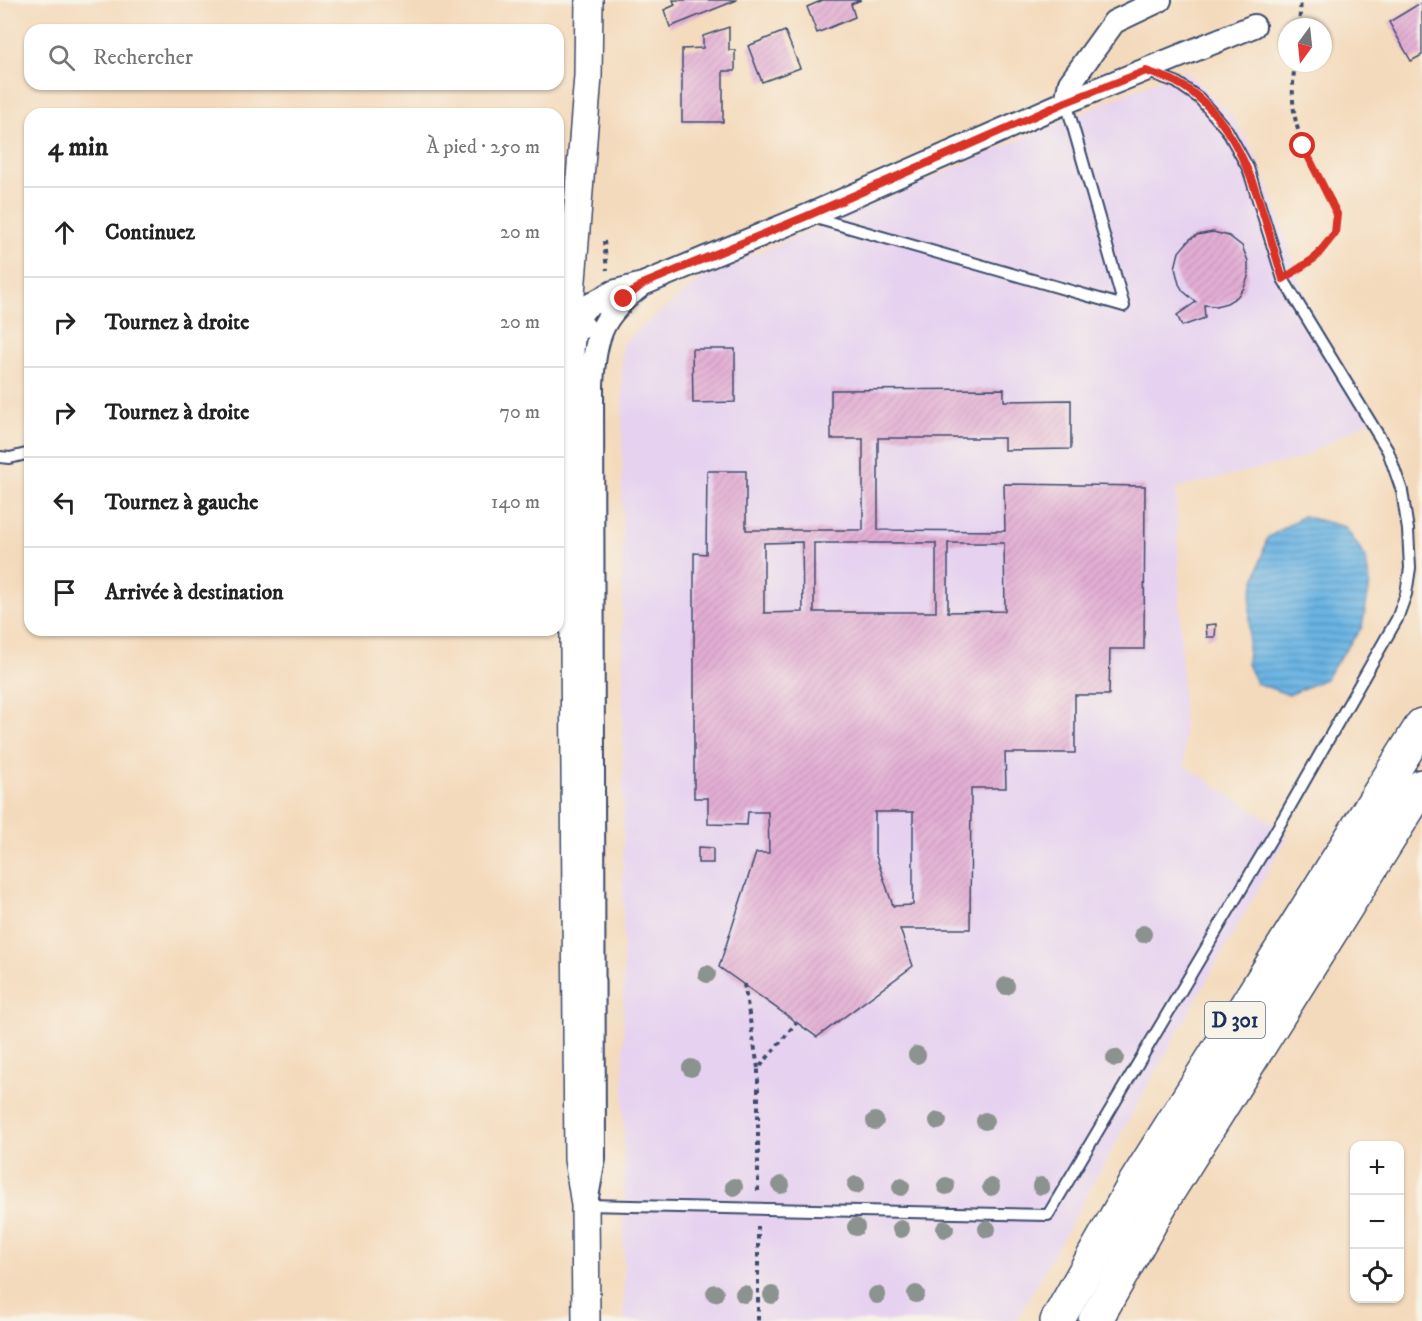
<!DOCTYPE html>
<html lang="fr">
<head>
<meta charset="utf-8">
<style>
	:root { --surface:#fff; --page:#f6f6f6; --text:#222; --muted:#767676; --line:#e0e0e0 }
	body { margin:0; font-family:"IM FELL DW Pica",serif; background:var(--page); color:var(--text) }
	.controls { position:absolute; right:18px; bottom:18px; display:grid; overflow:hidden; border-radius:12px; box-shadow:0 2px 4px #0004 }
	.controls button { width:54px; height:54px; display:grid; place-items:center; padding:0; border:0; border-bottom:2px solid var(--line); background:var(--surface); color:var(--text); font:30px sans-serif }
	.compass { position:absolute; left:1278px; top:18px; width:54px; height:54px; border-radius:50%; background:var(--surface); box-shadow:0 2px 4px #0004; rotate:195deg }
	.stop { position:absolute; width:18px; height:18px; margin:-14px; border:4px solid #d93025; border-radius:50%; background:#fff }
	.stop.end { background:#d93025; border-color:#fff; box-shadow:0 2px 6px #0008 }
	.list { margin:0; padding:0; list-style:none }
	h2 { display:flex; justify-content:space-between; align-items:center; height:78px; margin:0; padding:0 24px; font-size:26px }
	h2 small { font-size:20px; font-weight:400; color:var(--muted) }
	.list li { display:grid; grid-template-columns:39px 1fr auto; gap:18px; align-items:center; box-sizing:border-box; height:90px; padding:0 24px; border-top:2px solid var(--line) }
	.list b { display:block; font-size:22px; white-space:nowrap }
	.list em { font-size:20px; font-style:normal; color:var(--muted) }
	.icon { flex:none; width:33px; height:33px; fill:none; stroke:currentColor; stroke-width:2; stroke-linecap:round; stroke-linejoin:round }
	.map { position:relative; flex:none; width:1422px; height:1321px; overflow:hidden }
	.search { position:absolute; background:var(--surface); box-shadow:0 2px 4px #0004; left:24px; top:24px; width:540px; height:66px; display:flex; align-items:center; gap:15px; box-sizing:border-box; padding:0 21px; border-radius:18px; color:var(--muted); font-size:22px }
	.panel { position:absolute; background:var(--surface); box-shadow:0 2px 4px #0004; left:24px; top:108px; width:540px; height:528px; border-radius:18px }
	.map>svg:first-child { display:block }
</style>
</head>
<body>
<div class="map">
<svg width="1422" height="1321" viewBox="0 0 1422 1321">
	<defs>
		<pattern id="water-rules" width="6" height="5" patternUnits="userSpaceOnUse" patternTransform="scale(1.5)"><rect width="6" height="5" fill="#6bb4e3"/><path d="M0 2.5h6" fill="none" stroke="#5793bb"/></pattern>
		<pattern id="building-hatch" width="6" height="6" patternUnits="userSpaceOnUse" patternTransform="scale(1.5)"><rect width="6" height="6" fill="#e3add4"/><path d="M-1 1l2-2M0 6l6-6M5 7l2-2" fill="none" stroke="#c295b8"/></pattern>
	</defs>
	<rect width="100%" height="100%" fill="#f7f3e8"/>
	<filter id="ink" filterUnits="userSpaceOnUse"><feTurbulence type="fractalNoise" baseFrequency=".0167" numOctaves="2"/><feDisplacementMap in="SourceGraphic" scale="12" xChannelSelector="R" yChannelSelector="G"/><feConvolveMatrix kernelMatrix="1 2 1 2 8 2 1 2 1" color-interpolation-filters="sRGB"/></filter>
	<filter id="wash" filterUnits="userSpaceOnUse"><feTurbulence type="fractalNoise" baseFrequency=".008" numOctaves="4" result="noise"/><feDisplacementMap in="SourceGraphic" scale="24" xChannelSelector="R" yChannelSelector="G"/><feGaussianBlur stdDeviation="1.35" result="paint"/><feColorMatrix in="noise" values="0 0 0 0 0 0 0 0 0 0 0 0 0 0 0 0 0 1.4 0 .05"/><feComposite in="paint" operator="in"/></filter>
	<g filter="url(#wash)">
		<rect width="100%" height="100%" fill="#f4dabc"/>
		<path fill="#e6d2f0" d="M1184,69L1233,117L1254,152L1275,205L1306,300L1326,337L1375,417L1297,460L1176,488L1185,766L1289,834L1016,1321H624L622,344L706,275Z"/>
		<path fill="url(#water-rules)" stroke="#4372a0" stroke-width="1.5" d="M1303,516L1345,527L1365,556L1370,584L1362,627L1325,679L1289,695L1256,683L1247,664L1251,595L1267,538Z"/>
		<g id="blocks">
			<path fill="url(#building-hatch)" fill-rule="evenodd" d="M673,0H737L670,27L664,10L675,5Z
				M823,0H861L851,4L855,17L817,33L807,7Z
				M1422,2V55L1411,61L1389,22Z
				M729,27V50H735V71H723V122H682V49L703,48V36Z
				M785,31L800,68L762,82L748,46Z
				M1213,232L1229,236L1242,246L1248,261V277L1244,288L1237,297L1227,303L1216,306L1204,305L1205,318L1182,326L1177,315L1196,302L1183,291L1179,284L1175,268L1179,252L1190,239L1197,235Z
				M692,349H735V402L693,403Z
				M1004,389V401L1071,400V449L1004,450V438H878V530L1005,531L1004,484L1145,486L1144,649H1110L1109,695H1075V753H1005L1006,788H971L970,929H900L913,966L817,1037L719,967L756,853H769L768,812H748L747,825L708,824V798H694V553L706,554L707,471H746V530H863V439H831V390ZM802,542L803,612L764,613V543ZM814,543H936V612H814ZM948,543H1004L1005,611L948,612ZM875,812H913V905L893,906L875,853Z
				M1216,624L1215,637H1207L1206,625Z
				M698,847L713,848V863H698Z"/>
		</g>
	</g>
	<g filter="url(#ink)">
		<use href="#blocks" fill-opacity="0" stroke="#3c496c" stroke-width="1.5"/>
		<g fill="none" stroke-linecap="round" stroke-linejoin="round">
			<g stroke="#3c496c" stroke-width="14">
				<path id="service" d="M812,217L1124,306L1066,102
					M0,457L10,458L30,453
					M585,1205L1048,1215L1284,817L1397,619L1406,594L1410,568L1408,530L1402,491L1388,451L1283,279L1248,168L1227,130L1199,98L1176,82L1148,72"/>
			</g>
			<g stroke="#3c496c" stroke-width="26">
				<path id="minor" d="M1066,102L1070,83L1114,22L1160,0
					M584,327L573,325L586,307L613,292L643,284L807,216L1066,102L1254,26
					M587,1197L594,1159L592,384C595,334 602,315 643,284"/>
			</g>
			<g stroke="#3c496c" stroke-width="30">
				<path id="tertiary" d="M586,1321L585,1205L578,1159L572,381L570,350L573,317L571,307V293L588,76L589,0"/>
			</g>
			<g stroke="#3c496c" stroke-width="36">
				<path id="trunk" d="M1057,1321L1135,1183L1422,725
					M1095,1321L1166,1195L1422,786"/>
			</g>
			<path stroke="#3c496c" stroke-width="4" stroke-dasharray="4.5 4.5" stroke-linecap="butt" d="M1299,27L1301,0
				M1295,63C1288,115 1298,137 1321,182C1326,191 1336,205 1337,215C1338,239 1316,257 1298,269
				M604,241L607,270
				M744,984L758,1068
				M758,1191V1069L797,1022
				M758,1226V1321"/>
			<use href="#service" stroke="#fff" stroke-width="10"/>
			<use href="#minor" stroke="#fff" stroke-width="22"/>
			<use href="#tertiary" stroke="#fff" stroke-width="27"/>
			<use href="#trunk" stroke="#fff" stroke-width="33"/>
		</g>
		<g fill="#8c928f">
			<circle cx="1143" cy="934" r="9"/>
			<circle cx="707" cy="974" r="9"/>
			<circle cx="1006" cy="986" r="9"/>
			<circle cx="917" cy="1055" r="9"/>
			<circle cx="1115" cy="1058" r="9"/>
			<circle cx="691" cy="1068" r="9"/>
			<circle cx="875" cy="1121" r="9"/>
			<circle cx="938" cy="1121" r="9"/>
			<circle cx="985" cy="1121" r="9"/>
			<circle cx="781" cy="1185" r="9"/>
			<circle cx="856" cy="1185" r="9"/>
			<circle cx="946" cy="1186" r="9"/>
			<circle cx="1041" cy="1186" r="9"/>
			<circle cx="734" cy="1187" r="9"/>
			<circle cx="901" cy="1187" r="9"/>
			<circle cx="991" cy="1187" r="9"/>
			<circle cx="856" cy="1227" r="9"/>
			<circle cx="901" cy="1229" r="9"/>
			<circle cx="945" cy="1229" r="9"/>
			<circle cx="987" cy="1229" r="9"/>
			<circle cx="715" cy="1293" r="9"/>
			<circle cx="744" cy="1294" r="9"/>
			<circle cx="916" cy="1294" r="9"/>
			<circle cx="772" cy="1295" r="9"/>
			<circle cx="877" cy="1295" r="9"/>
		</g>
	</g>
	<g fill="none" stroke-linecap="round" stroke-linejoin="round" filter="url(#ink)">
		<path stroke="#d93025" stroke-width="8" d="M624,299L643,284L807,216L1066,102L1146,71C1156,75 1167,77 1176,82C1245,119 1261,211 1283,279L1315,258L1335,233L1337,214L1303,146"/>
	</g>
	<g text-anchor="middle" stroke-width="5" stroke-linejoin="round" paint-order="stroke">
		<rect fill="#f7f3e8" stroke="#5d6a87" stroke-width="1.5" x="1205" y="1002" width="60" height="36" rx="4.5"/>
		<g font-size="21" font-weight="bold" fill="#1b2f5e">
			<text x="1235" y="1027">D 301</text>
		</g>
	</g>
</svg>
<div class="controls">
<button>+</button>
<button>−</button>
<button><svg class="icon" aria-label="locate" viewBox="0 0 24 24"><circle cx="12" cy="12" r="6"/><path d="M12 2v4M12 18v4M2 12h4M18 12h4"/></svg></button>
</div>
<svg class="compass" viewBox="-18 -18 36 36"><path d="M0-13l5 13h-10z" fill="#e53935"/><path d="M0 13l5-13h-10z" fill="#767676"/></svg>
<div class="stop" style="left:1303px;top:146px"></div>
<div class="stop end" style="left:624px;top:299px"></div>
<div class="search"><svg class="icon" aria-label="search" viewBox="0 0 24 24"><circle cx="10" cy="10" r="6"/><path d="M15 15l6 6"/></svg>Rechercher</div>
<section class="panel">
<h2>4 min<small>À pied · 250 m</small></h2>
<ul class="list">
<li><svg class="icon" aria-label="ahead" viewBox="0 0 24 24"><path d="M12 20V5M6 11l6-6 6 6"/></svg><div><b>Continuez</b></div><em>20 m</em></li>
<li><svg class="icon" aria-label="right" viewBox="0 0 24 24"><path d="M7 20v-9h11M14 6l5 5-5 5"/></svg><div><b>Tournez à droite</b></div><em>20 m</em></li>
<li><svg class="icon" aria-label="right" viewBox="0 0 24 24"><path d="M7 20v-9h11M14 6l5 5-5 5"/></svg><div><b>Tournez à droite</b></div><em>70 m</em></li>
<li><svg class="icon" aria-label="left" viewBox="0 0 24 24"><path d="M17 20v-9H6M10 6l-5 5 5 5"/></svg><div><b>Tournez à gauche</b></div><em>140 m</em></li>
<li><svg class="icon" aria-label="arrive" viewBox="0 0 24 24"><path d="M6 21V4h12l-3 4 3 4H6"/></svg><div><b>Arrivée à destination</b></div></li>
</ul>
</section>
</div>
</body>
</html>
